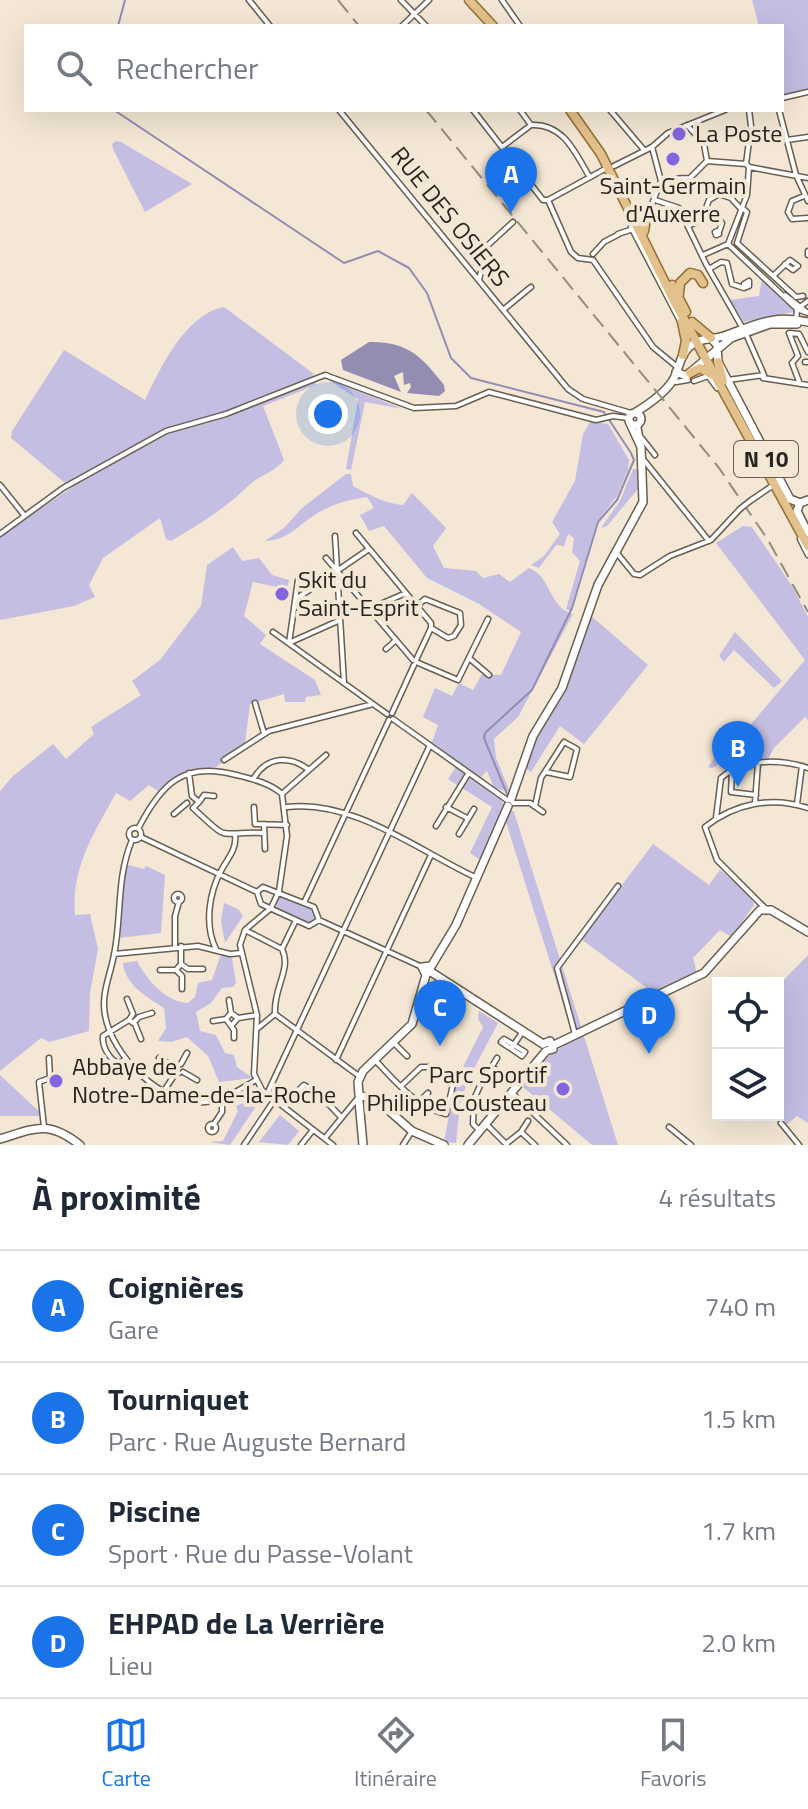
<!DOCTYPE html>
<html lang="fr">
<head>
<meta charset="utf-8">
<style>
	:root { --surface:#fff; --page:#f2f2f3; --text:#1f2937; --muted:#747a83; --line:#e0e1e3; --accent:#1a73e8 }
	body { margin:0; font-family:"Titillium Web",sans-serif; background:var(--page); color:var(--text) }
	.controls { position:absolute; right:24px; bottom:24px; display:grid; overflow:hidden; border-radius:0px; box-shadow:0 8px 32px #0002 }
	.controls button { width:72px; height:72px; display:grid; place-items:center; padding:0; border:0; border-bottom:2px solid var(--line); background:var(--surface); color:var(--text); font:40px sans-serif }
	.you { position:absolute; left:328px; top:414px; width:28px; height:28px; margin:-20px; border:6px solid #fff; border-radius:50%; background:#1a73e8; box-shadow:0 0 0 12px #1a73e833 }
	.badge { display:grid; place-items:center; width:52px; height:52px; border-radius:50%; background:var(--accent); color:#fff; font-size:26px; font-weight:700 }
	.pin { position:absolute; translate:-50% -66px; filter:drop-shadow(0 2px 4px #0008) }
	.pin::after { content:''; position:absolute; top:42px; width:28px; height:24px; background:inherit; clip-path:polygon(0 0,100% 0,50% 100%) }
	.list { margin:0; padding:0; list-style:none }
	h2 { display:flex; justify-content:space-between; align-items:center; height:104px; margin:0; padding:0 32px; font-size:34px }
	h2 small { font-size:26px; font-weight:400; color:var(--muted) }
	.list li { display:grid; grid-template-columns:52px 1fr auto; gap:24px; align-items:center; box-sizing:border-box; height:112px; padding:0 32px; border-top:2px solid var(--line) }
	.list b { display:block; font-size:30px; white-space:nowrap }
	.list p { margin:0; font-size:26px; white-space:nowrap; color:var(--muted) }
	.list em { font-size:26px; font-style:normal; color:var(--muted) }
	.icon { flex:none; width:44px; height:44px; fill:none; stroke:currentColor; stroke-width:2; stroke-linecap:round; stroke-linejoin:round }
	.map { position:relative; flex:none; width:808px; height:1145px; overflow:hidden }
	.search { position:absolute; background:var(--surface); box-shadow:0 8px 32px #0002; left:24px; right:24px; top:24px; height:88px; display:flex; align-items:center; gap:20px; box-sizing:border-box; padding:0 28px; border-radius:0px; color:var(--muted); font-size:30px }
	.sheet { height:552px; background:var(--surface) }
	nav { display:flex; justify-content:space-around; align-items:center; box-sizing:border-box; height:112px; border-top:2px solid var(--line); background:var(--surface); font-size:22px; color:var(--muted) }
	nav a { display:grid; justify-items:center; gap:4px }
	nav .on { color:var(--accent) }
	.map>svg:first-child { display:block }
</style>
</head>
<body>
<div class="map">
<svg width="808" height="1145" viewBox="0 0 808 1145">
	<rect width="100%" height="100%" fill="#f4e7d5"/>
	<path fill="#c3bee2" d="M752,0H808V90L782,95V26H759Z
		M116,141L121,142L192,184L145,212L113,149L112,144Z
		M762,279L793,307V312L744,322L730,300L759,296Z
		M224,307L314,374L307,382L315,381L316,385L263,406L284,460C274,473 259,475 248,486C225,509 199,524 171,541L166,539L160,518L103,558L89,585L95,597L74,606L0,620V536L71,488L11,438L12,431L64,350L145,400C160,369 185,314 224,307Z
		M325,378L403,409L365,402L351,470L346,469L358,399Z
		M590,422L608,424L629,460L628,470L617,496L597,522L570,611L566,609L580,561L572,552L574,538L568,534L564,546L556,545L539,568L531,565L544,556L560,534L552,522L575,481L583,434Z
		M633,469H639L642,484L607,526L601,528L620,501Z
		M346,474H351L353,486C368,494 386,504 403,505L412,493L446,528L433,546L444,568L476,571L483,578L499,574L510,582L529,568C552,577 548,607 573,614L518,717L494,739L496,758L510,792L494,788L487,771L480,778L432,742L438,725L423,717L435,688L452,696L459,683L473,690L482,674L501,675L521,632L479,604L427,578L384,526L369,531L360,515L374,508L367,497C347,500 331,504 313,516C295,528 288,540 265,541L284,528L302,508Z
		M743,526L752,527L792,586L808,617V720L805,717L774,748L768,759L754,761L743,752L712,768L708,767L729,738L742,735L805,660L716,543Z
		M233,547L242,561L259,558L272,575L289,580L287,589L253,582L244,616L266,635L260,644L315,680L321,695L306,697L305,702H285L284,694L250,704L245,743L216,767L184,772L158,791L149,785L130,801L116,793C94,833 71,868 75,915L90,914L98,949L90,993L89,1031L49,1042L41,1038L0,1071V791L13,776L53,744L66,759L94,734L91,727L141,695L132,681L160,660L201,606L207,565Z
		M590,615L648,665L584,744L560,726L531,772L524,767C543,715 568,666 590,615Z
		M735,632L782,681L774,688L734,650L724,662L719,656Z
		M456,767L501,799L504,806L480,860L470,853L492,807L448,779Z
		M510,809L514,812L618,1145H592L523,1087L548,1057L574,1038L505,819Z
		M653,844L709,885L720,870L751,896L754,905L732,937L720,930L693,958L697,974L655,994L581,939Z
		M124,864L144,869L146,866L165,875L161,933L119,938L117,905Z
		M279,895L314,909L317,920L310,924L276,910Z
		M224,903L238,909L243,916L225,943L221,921Z
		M221,954L232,958L236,983L233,987L222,988L211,1003L196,1012L200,1031L216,1035L225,1053L234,1055L237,1067L253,1078L219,1082L208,1056L187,1037L171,1042L158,1041L166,1028L164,1008C147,997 125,985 123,963L137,961C147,980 166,1002 188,1003L195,997L198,983L212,980Z
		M808,955V1123L797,1116L786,1125L778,1103V986Z
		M479,1011L498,1023L468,1080L460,1104L456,1143L444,1142L455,1083L483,1027L478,1019Z
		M0,1075L44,1116H0Z
		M254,1098L259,1102L230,1145L209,1142L223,1141L238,1111L236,1106Z
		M280,1115L299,1131L288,1145L259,1142Z"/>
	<path fill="#928db1" d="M369,342C408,341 422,357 444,385L445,391L439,396L407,393L411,387L410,383L404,385L403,372L394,376L401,392L343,370L341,360Z"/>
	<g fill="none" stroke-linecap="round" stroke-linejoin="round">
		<path stroke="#928db1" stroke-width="2" d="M118,26L125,0
			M114,110L344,263L378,251L409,268L427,293L451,358L471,378L604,412L631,453L634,460L617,500L598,522L572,608L532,690L485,733L484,738L507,794"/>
		<g stroke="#695e4f" stroke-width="7">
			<path id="street" d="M249,0L270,26
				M401,0L426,26
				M502,0L520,26
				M402,26L429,0
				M782,98L808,92
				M339,110L568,389L583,399L631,413
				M473,110L543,200H548
				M610,110L644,150
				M779,110L796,175L808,201
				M531,125C563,123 575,152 589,176
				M687,125L704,144L707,161
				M787,140L808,137
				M502,147L531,125L520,110
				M707,161L746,164
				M746,164L751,126L749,110
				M614,166L652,147L668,133L725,110
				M749,167L808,178
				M664,179L690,178L707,161
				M804,196L792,201L788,212L792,219L808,218
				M548,200L571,252L578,258L593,260
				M548,200L605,169
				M655,200L679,208L706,264L742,327
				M707,208L722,223L719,232
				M742,208L747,212L737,243L796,297L803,296
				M646,219L661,181L652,147
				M688,226L702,219L709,200L719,194L731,198L741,209
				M631,227L681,323
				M718,231L719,234L716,235L715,232Z
				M618,234L633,229
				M728,244L797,309L808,313
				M728,244L747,195L749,167L746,164
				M808,251V255
				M593,254L604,242L619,234
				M703,255L728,244
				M593,260L653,347L676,366
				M709,269L721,262L727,263L732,284L744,288
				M773,276L790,260L798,266L793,270L785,264
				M479,280L487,246L513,222
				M749,281V286L744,288V284Z
				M785,295L808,313
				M503,310L531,287
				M796,322L797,309L808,301
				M789,333L798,356L792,363L800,384
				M790,333L799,334L808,352
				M805,362H808
				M763,378L808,385
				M728,380L764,375L746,334
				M694,381L708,376L717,388
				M676,382L688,380
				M638,425L640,436L655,455
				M643,459L709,541
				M0,485L24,515
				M750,501L772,486
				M356,533L431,623V628
				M0,534L63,488L166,431L226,414L325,375L414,408L456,406L489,392L596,420L613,416L628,418
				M335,536L344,683
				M800,539L808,555
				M616,552L634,574L640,575L670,556L711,540L740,509
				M326,558L413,660
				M296,599L369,549
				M417,606L425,599L460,613L461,625L454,636L448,638L431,628
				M369,609L406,593
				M273,632L387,714
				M291,642L338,621
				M289,643L298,580
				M386,649L396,640
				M469,658L489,675
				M416,660L431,628
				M416,662L458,680L488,619
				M255,703L264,733
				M392,713L414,665
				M393,719L507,800
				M224,760L269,731L373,704
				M732,772L731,792L756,795
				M189,773L192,796L199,802L193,808C232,844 214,831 264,833
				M254,778C267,756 290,755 309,770
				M283,793L326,755
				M282,794L287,836L279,891L271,908L245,930L240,945L257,1015L254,1074L262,1090L333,1145
				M200,801L204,795L214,796
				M513,803H530L543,812
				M755,803L758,763
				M797,804L802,766
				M535,806L541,778L564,742L577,749L570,777L546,772
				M254,807L255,824
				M287,807C353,799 417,850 475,877
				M446,807L467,818
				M174,814L187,803
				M716,818L721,778C744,758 781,759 808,768
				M256,824L287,825
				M264,824L265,849
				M436,826L468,774
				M129 834a6 6 0 1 1 12 0a6 6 0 1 1-12 0Z
				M138,829C161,784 183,761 236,775C252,779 270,783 282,794
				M459,834L474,809
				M141,837L257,892
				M132,840C116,879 122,915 114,955C110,976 101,994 105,1015C112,1056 162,1106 205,1102C224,1101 240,1089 256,1080
				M263,887L314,907L319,920L309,926L261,904L257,892Z
				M174 898a4 4 0 1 1 8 0a4 4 0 1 1-8 0Z
				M304,903L389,720
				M765,908L717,860L705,827C735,803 772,796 808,808
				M319,920L422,967
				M245,930L282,949C292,969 273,988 275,1014L258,1028
				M175,946V916L179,902
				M181,946V964
				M216,949C204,925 209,892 222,869C228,858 237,849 235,835
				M282,949L296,920
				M114,954L198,946L230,954L241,953
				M160,970H176
				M182,989V976L176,970L181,964L188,969H203
				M127,999L133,1014L129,1020L133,1023L139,1017L152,1013
				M229,1000L231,1013L238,1018
				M275,1014L359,1076
				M226,1019L234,1030V1038
				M213,1021L226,1019L231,1013
				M135,1024L141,1039
				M232,1025L238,1018L257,1015
				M575,1034L557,968L618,886
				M504,1039L525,1052L522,1056L501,1042Z
				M394,1043L407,1056
				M513,1046L523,1031
				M159,1058L174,1066
				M126,1059L119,1063C109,1060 102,1046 103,1036L129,1020
				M336,1060L431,855
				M376,1061C396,1082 417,1108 446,1114L453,1085L436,1067H421L401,1086
				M491,1068L497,1058
				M183,1072L197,1080
				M179,1073L175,1074L174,1066L181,1064L187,1053
				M164,1091L175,1074
				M512,1093L567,1145
				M267,1094L430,745
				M419,1102L428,1093
				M283,1105L304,1085L317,1092L341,1117
				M781,1123L799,1145
				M208 1128a4 4 0 1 1 8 0a4 4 0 1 1-8 0Z
				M214,1124L222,1112V1099
				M486,1124L507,1145
				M44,1127L39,1082L50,1078L49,1058
				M669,1127L691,1145
				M480,1131L473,1124L474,1099L487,1070L495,1069L518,1087
				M521,1132L528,1121
				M325,1138L357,1099
				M507,1143L521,1132L535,1145
				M244,1145L275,1099
				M301,1145L313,1130
				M403,1145L412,1131"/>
		</g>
		<g stroke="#695e4f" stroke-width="10">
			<path id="secondary" d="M711,338L717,345L718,362L790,499L800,503
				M676,372L686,376L731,338L770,324H797
				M636,412C649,404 665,393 673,380C680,369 678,358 689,347C700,337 711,340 724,336C755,325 774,314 808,322
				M629 419a6 6 0 1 1 12 0a6 6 0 1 1-12 0Z
				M808,500L800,503L797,511L808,533
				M511,799L533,736L562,688L598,585L643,502L641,447L629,421
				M428,970L543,1044
				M426,975L422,967L431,966
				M554,1045L704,973L760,910H771L808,932
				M359,1095L358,1082L363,1071L412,1024L426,975L456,925L508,806
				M359,1095L378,1101L412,1131L444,1145
				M359,1101L363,1145
				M0,1139C36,1128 48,1120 80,1145
				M468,1145L546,1051L553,1049L550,1041L543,1044"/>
		</g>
		<g stroke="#956f33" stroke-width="11">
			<path id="primary" d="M469,0L493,26
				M570,110L601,154L673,299L808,546
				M644,231L646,219
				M672,285L686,312
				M679,294L680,283L690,273L698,275L703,283
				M682,322L686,341L683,355
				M692,322L711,338
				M718,362L723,381
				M690,373L700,368L713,375"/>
		</g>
		<use href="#street" stroke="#fff" stroke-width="4"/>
		<use href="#secondary" stroke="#fff" stroke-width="7"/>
		<use href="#primary" stroke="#e3c18c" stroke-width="8"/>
		<path stroke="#948c7f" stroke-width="2" stroke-dasharray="16 8" stroke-linecap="butt" d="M338,0L359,26
			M426,110L719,468L768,540L808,612"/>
		<g stroke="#695e4f" stroke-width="7" stroke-linecap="butt">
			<path id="street-bridge" d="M740,509L750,501"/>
		</g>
		<use href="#street-bridge" stroke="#fff" stroke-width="4"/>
	</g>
	<g fill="#8365e0" stroke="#f4e7d5" stroke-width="3">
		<circle cx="679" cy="134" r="8"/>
		<circle cx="673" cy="159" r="8"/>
		<circle cx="282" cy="594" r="8"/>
		<circle cx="56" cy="1081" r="8"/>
		<circle cx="563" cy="1089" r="8"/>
	</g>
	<g text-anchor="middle" stroke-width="8" stroke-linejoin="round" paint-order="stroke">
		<rect fill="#f4e7d5" stroke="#655e54" stroke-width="2" x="734" y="441" width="64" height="36" rx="6"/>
		<g font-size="22" font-weight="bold" fill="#28241d">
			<text x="766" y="467">N 10</text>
		</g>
		<g font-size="24" fill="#28241d" stroke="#f4e7d5" text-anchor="start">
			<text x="695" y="142">La Poste</text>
			<text x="673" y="194" text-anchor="middle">Saint-Germain<tspan x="673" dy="28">d'Auxerre</tspan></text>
			<text x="298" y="588">Skit du<tspan x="298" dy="28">Saint-Esprit</tspan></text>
			<text x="72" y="1075">Abbaye de<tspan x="72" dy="28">Notre-Dame-de-la-Roche</tspan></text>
			<text x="547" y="1083" text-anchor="end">Parc Sportif<tspan x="547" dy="28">Philippe Cousteau</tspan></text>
		</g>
		<g font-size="24" fill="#28241d" stroke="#f4e7d5">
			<text transform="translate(450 217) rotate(51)" y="8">RUE DES OSIERS</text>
		</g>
	</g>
</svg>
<div class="controls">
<button><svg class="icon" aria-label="locate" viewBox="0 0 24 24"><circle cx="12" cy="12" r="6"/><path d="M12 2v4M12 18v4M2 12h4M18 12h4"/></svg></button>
<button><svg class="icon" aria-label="layers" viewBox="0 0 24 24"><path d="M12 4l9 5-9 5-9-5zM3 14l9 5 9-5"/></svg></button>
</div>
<div class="you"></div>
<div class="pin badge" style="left:511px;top:213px">A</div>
<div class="pin badge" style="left:738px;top:787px">B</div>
<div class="pin badge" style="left:440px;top:1046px">C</div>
<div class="pin badge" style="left:649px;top:1054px">D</div>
<div class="search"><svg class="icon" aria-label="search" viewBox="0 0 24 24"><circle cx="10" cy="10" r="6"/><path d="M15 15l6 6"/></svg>Rechercher</div>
</div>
<section class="sheet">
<h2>À proximité<small>4 résultats</small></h2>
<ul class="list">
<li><span class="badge">A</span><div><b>Coignières</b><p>Gare</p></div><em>740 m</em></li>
<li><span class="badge">B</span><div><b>Tourniquet</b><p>Parc · Rue Auguste Bernard</p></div><em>1.5 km</em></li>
<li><span class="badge">C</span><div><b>Piscine</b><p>Sport · Rue du Passe-Volant</p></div><em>1.7 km</em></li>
<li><span class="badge">D</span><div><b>EHPAD de La Verrière</b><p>Lieu</p></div><em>2.0 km</em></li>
</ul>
</section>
<nav>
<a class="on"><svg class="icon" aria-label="map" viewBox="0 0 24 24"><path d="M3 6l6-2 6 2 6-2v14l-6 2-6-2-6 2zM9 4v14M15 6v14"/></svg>Carte</a>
<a><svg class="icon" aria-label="directions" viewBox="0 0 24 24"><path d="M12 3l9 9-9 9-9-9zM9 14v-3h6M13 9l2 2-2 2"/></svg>Itinéraire</a>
<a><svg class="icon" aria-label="saved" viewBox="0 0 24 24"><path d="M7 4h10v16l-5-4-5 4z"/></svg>Favoris</a>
</nav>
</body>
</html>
